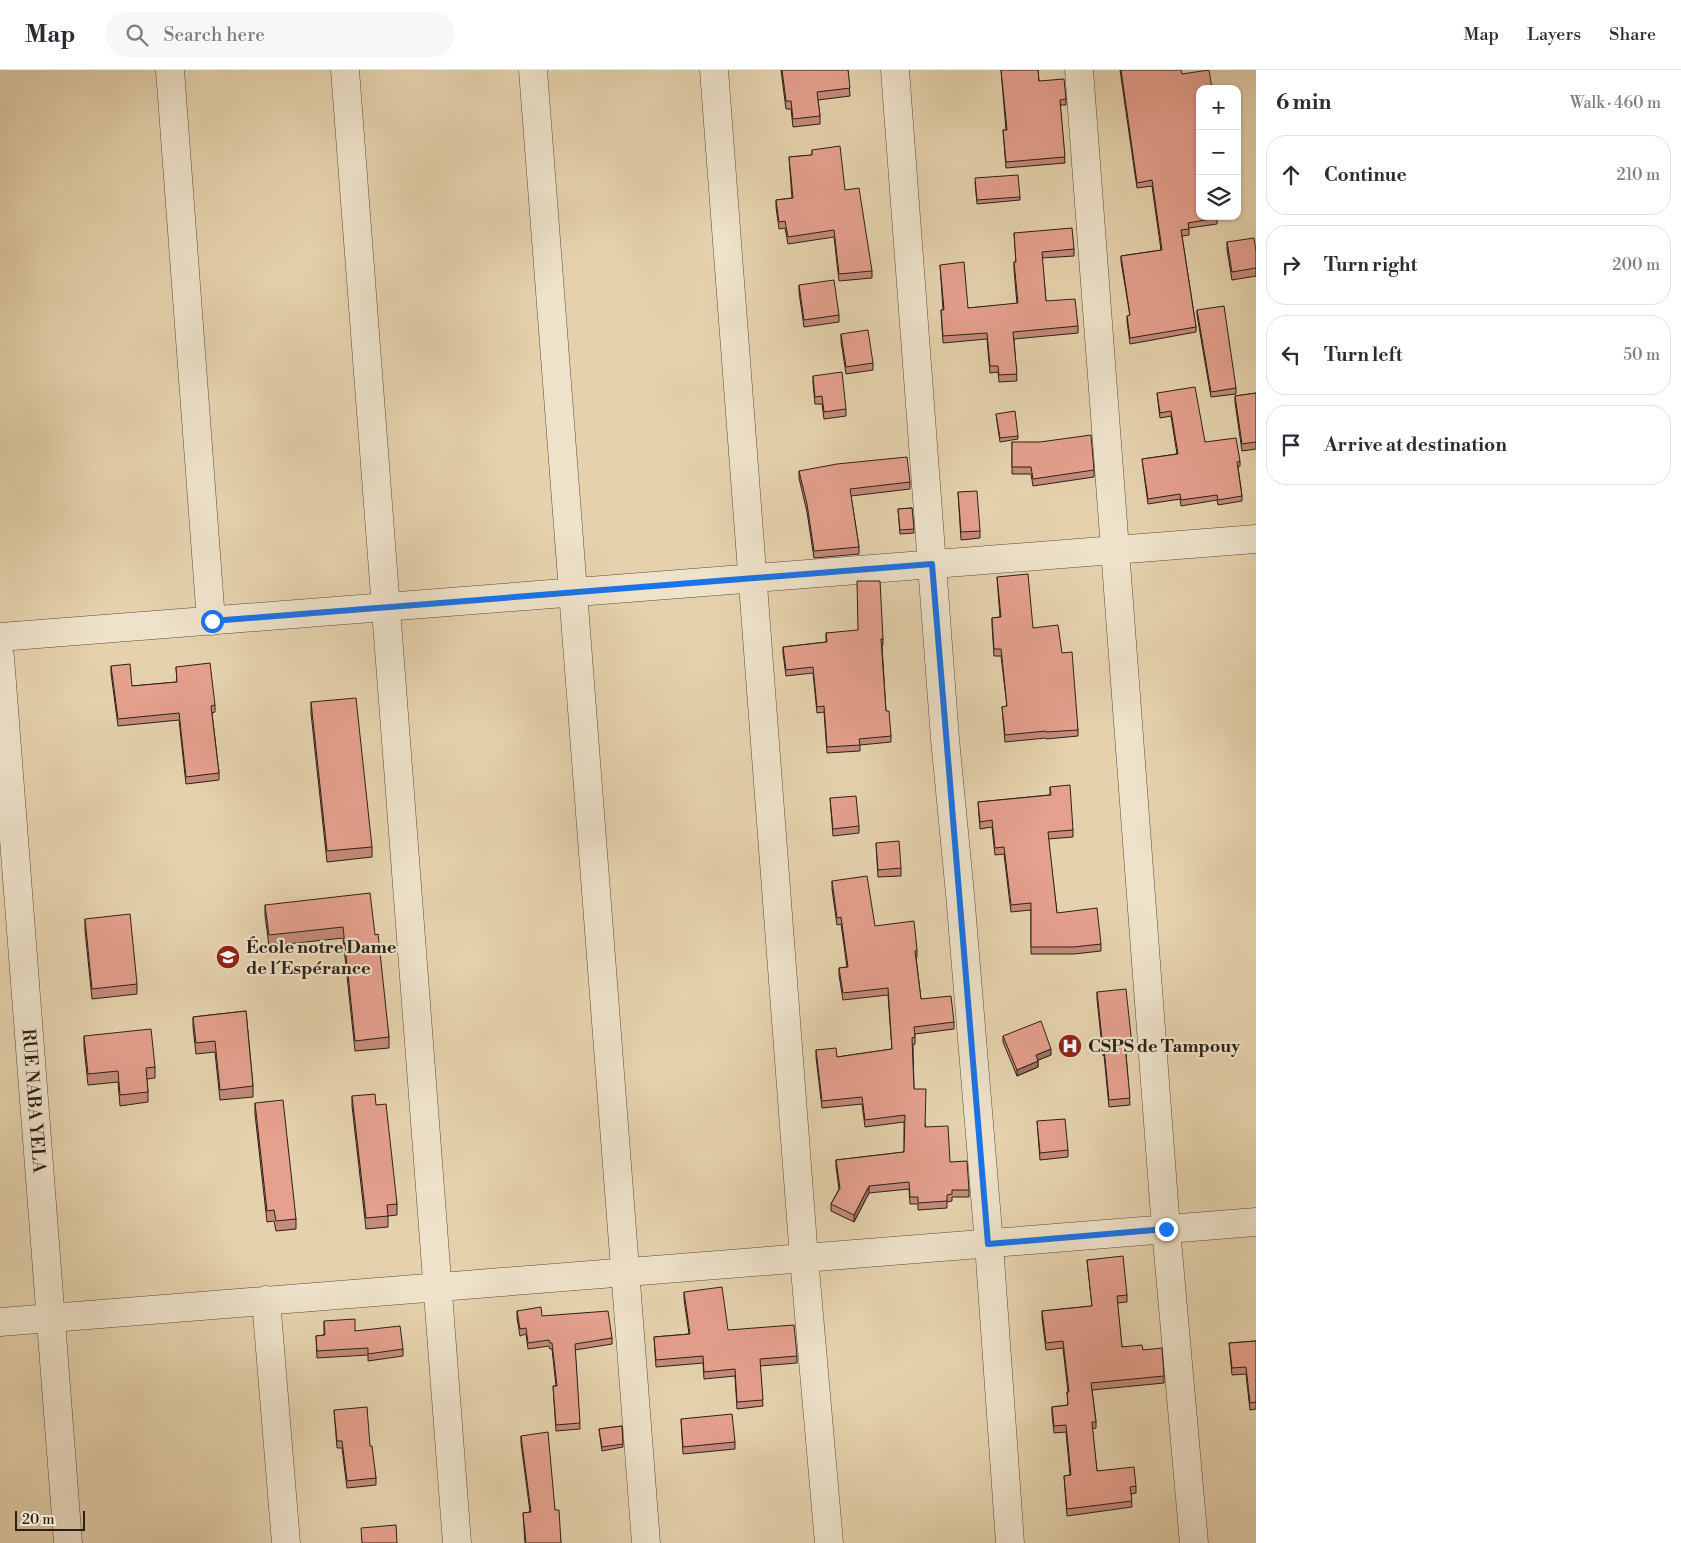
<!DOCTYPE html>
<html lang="en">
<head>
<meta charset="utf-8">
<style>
	:root { --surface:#fff; --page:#f7f7f7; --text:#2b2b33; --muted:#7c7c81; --line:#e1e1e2 }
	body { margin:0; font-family:"Libre Bodoni",serif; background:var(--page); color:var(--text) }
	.controls { position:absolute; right:15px; top:15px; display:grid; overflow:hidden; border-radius:10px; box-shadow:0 1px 4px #0004 }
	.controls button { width:45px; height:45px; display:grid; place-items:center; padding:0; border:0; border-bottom:1px solid var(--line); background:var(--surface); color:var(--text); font:25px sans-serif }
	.scale { position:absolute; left:15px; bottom:12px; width:70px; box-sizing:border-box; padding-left:5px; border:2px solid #2a2017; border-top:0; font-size:14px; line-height:18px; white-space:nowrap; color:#2a2017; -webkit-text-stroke:4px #eee2ca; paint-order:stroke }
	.stop { position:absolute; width:15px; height:15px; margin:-11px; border:4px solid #1a73e8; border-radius:50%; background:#fff }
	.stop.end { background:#1a73e8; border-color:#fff; box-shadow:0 1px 5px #0008 }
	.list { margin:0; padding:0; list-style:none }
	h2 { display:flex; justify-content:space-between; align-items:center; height:65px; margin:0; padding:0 20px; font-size:21px }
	h2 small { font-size:16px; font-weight:400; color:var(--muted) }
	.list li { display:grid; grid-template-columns:32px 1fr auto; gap:15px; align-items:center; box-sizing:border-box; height:80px; margin:0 10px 10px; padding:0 10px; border:1px solid var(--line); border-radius:20px }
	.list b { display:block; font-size:19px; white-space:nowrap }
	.list em { font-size:16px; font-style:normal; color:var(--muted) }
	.icon { flex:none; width:28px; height:28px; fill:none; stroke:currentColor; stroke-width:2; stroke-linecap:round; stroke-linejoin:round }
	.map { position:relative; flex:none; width:1256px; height:1473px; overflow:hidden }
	header { display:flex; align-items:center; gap:30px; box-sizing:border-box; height:70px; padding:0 25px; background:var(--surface); border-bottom:1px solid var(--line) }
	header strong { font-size:24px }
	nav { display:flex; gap:28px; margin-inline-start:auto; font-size:18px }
	.search { width:350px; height:45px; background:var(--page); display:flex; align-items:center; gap:12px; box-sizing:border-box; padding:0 18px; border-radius:28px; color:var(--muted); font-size:19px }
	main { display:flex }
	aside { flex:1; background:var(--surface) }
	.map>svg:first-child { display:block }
</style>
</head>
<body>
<header>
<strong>Map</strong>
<div class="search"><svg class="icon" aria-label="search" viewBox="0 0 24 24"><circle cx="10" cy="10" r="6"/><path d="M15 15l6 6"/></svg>Search here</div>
<nav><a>Map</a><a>Layers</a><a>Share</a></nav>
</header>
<main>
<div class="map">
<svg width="1256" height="1473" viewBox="0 0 1256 1473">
	<rect width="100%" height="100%" fill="#e5d2ad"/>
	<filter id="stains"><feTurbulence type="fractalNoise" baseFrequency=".004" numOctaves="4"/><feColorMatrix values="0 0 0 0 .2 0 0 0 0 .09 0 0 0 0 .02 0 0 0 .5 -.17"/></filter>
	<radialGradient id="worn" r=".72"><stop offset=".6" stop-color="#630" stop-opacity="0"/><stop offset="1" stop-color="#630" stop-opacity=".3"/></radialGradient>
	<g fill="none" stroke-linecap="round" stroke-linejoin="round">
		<g stroke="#594c3c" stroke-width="29">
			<path id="minor" d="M170,0L211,551
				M345,0L457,1473
				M533,0L646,1473
				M714,0L804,1188L829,1473
				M895,0L945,669L960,824L989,1174L1010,1473
				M1079,0L1166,1159L1194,1473
				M0,567L1256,469
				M266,1230L286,1473
				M0,1252L1256,1152"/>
		</g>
		<g stroke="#594c3c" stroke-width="29">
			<g id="tertiary">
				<path id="s1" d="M0,587L68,1473"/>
			</g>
		</g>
		<use href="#minor" stroke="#eee2ca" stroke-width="28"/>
		<use href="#tertiary" stroke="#eee2ca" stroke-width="28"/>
	</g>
	<path fill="#c58a7a" stroke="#2a2017" d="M781,0H848L850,26L818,30L820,46V54L793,57L791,39H786Z
		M1001,0H1038L1039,11L1066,29V35H1060L1065,93L1006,98L1003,60H1006Z
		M1120,0H1181L1200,146L1217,148V154L1189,158V165L1182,166L1196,257V262L1130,274L1127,251V246H1130L1121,191V186L1161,180L1152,116L1137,118Z
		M812,80L845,120L872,201V208L839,211L834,167L788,174L785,158L779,159L776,137V130L792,128L789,87L812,85Z
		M975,112L1020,127V130L977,134Z
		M1014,163L1074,179V186L1042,188L1046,231L1078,256V263L1014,269L1017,311L999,312L998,302L990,303L987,269L943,273L941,240H943L940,195L968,238L1017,234L1014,199V192H1016Z
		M1227,172L1256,181V206L1232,210L1227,179Z
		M799,215L839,245V252L804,257L799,222Z
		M1197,240L1236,318V324L1211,327L1197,245Z
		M841,264L873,293V300L846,304L841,271Z
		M813,306L846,339V346L824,349L822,334H815L813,313Z
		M1157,323L1205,372L1240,391V396L1238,397L1242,426V431L1218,435L1217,430L1181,436L1180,429L1148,434L1142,389L1177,384L1171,346L1160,348Z
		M1256,323V379L1242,381L1235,332V326Z
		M996,344L1018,366V369L1000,372Z
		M1012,372L1094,400V407L1033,416L1031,404H1012Z
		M799,401L910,412V419L851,426L859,477V484L814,488L807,442L799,408Z
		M958,422L980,461V468L961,470Z
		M912,438L914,463L900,464L898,439Z
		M997,507L1033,558L1062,583L1078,660V666L1046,669V668L1005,672L1002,637L1007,636L1001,586H994L992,555V548L1000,547Z
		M826,563L883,569V575H882L886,641L891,666V672L860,675V681L827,683L824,642L817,643L813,603L786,606L783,583V577L826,572Z
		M111,596L132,616L177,612L176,597L215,635V642L212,643L219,703V710L186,714L179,650L118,656L111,603Z
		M311,632L372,777V787L327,792L311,643Z
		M1050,717L1073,760V767L1048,769L1057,843L1101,874V881L1074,884H1031V840L1011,842L1004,784L995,785L992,757L980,759L978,732L1050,725Z
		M830,728L859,756V763L833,766Z
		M876,773L901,798V806L878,807Z
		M832,811L875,856L917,880V887H916L921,929L954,952V959L915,964V974L913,975L914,1019L926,1057L950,1092L969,1120V1127H952V1131L947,1132V1138L918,1140V1134H910L909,1119L869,1123L854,1152L831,1141V1134L839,1119L836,1097V1090L904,1082V1052L865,1057L862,1034L822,1038L816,987V980L837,987L892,979L888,925L843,930L839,905V898L847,897L841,854L837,855L832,819Z
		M265,835L375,865L389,967V978L355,981L343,868L269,876L265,845Z
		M85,849L137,914V924L92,929L85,860Z
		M1097,922L1132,975V983H1126L1130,1035L1109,1037L1104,985L1103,986L1097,929Z
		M246,941L253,1016V1027L220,1030L215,982L196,984L193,957V947Z
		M84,966L155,997V1008L147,1009L148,1022V1032L120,1036L118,1012L88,1015L84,977Z
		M1003,966L1051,985L1038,990V997L1017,1006L1003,972Z
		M352,1026L376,1035L397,1134V1145L388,1146V1157L366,1159L352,1036Z
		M255,1033L296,1149V1159L276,1161L274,1151L267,1152L255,1044Z
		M1037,1051L1068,1080V1087L1040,1090Z
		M1087,1190L1127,1225V1232L1117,1233L1122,1277L1143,1280L1164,1306V1313L1092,1320L1096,1352V1358L1092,1359L1097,1401L1136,1416V1423L1131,1424L1132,1437L1067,1446L1064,1406L1070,1405L1066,1362L1054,1363L1052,1344V1337L1068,1335L1067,1322H1068L1063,1278L1046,1280L1042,1248V1241L1092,1236Z
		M684,1222L728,1260L797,1286V1293L760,1296L763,1336L737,1339L735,1306L704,1309L703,1293L656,1297L654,1267L689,1264L684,1229Z
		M517,1241L542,1246L612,1268V1274L575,1280L580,1359L556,1361L553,1316H556L552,1279H550L549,1276L528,1279L526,1264L520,1266L517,1248Z
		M324,1251L355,1261L403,1279V1286L368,1291V1285L317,1288L316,1266L324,1265Z
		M1256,1271V1339L1250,1340L1246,1304L1232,1305L1229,1273Z
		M334,1340L370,1376L376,1408V1415L347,1418L342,1378H337Z
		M681,1349L735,1372V1379L683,1384Z
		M622,1356L623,1377L602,1381L599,1359Z
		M521,1366L555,1440L561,1473H525L523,1443L530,1442L521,1373Z"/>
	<path fill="#a07063" stroke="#2a2017" d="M1051,979V985L1036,991V985Z
		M1038,991V997L1017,1006V1000Z
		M869,1116V1123L854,1152V1145Z"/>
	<path fill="#e5a08e" stroke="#2a2017" d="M782,0H848L850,18L817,22L820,46L793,49L791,31H786Z
		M1001,0H1038L1039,11L1064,9L1066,29L1060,30L1065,87L1006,92L1003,60H1007Z
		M1121,0H1181L1182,4L1209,0L1212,19H1200V146H1216L1217,148L1188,153L1189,159L1181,160L1196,257L1130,268L1127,246L1130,245L1121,186L1162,180L1152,110L1137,113Z
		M840,76L845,120L859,118L872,201L839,204L834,160L788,167L785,151L779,152L776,130L793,128L789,87L812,85V80Z
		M1018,105L1020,127L977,130L975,108Z
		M1072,158L1074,179L1042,182L1046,231L1075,229L1078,256L1013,262L1017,304L999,305L998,296H990L987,263L943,266L941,240H944L940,195L964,192L968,238L1018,233L1014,192H1016L1014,163Z
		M1254,168L1256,181V198L1232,202L1227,172Z
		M834,210L839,245L804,250L799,215Z
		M1224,236L1236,318L1211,322L1197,240Z
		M868,260L873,293L846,297L841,264Z
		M842,302L846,339L824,342L822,326L815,327L813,306Z
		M1195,317L1205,372L1236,368L1240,391L1237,392L1242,426L1218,430L1217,425L1181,430L1180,424L1148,429L1142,389L1178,384L1171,341L1160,343L1157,323Z
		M1256,323V372L1242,374L1235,326Z
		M1015,341L1018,366L1000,368L996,344Z
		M1091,365L1094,400L1033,409L1031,397H1012V372H1040Z
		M907,387L910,412L850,419L859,477L814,481L807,434L799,401L837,394Z
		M977,421L980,461L961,462L958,422Z
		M912,438L914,459L900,460L898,439Z
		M1028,504L1033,558L1058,555L1062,583L1072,582L1078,660L1046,662V661L1005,665L1002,637L1007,636L1001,579H994L992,548L1001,547L997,507Z
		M857,511H880L883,569H881L886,641H889L891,666L859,669L860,675L827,677L824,636L817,637L813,597L786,600L783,577L827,572L826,563L858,560Z
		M210,593L215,635L211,636L219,703L186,707L179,643L118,649L111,596L130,594L132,616L177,612L176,597Z
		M356,628L372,777L327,781L311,632Z
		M1070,715L1073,760L1048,762L1057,843L1097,838L1101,874L1074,877H1031V833L1011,835L1004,777L995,778L992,750L980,752L978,732L1051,725L1050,717Z
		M856,726L859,756L833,759L830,728Z
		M899,771L901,798L878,800L876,773Z
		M867,806L875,856L914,851L917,880L915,881L921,929L951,926L954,952L914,957L915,967L912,968L914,1019H926L925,1057L948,1056L950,1092L967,1091L969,1120H952V1124L947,1125V1131L918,1133V1127H910L909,1112L869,1116L854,1145L831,1134L840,1118L836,1090L904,1082L905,1045L865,1050L862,1027L822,1031L816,980L836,978L837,987L892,979L888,918L843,923L839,898L848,897L841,847L837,848L832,811Z
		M370,823L375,865L378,864L389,967L355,971L343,857L269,865L265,835Z
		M130,844L137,914L92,919L85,849Z
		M1126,919L1132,975L1125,976L1130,1028L1109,1030L1104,978H1103L1097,922Z
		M246,941L253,1016L220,1020L215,971L196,973L193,947Z
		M1041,951L1051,979L1036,985L1038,991L1017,1000L1003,966Z
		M151,959L155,997L146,998L148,1022L120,1025L118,1001L88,1004L84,966Z
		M375,1024L376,1035L386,1034L397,1134L387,1135L388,1146L366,1148L352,1026Z
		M283,1030L296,1149L276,1151L274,1140L267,1141L255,1033Z
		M1065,1049L1068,1080L1040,1083L1037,1051Z
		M1123,1186L1127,1225L1117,1226L1122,1277L1142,1275L1143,1280L1162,1278L1164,1306L1091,1313L1096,1352H1092L1097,1401L1134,1397L1136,1416L1130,1417L1132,1431L1067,1439L1064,1406L1071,1405L1066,1355L1054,1356L1052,1337L1068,1335L1067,1322H1069L1063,1271L1046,1273L1042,1241L1092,1236L1087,1190Z
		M722,1217L728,1260L794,1255L797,1286L760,1289L763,1330L737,1332L735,1299L704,1302L703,1286L656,1290L654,1267L690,1264L684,1222Z
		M541,1237L542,1246L608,1241L612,1268L575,1274L580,1353L556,1355L553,1316H557L552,1273H550L549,1270L528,1273L526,1258L520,1259L517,1241Z
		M355,1249V1261L400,1256L403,1279L368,1284V1278L317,1281L316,1266L325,1265L324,1251Z
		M1256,1271V1332L1250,1333L1246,1297L1232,1298L1229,1273Z
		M367,1337L370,1376H372L376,1408L347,1411L342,1371H337L334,1340Z
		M732,1344L735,1372L683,1377L681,1349Z
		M622,1356L623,1374L602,1377L599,1359Z
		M548,1362L555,1440H559L561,1473H526L523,1443L531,1442L521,1366Z
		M396,1455L397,1473H362L361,1458Z"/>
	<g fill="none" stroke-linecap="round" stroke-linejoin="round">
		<path stroke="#1a73e8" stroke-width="6" d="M212,551L932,494L988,1174L1166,1159"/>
	</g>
	<defs>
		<g id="school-disc" transform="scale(1.25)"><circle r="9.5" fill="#8f2418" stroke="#eee2ca"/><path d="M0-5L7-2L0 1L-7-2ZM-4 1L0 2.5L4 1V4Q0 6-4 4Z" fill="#fff"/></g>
		<g id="hospital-disc" transform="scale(1.25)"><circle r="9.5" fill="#8f2418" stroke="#eee2ca"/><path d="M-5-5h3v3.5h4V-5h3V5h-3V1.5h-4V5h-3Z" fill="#fff"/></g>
	</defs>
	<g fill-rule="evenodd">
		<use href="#school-disc" x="228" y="887"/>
		<use href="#hospital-disc" x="1070" y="976"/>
	</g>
	<g text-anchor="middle" stroke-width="4.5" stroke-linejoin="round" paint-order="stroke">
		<g font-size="18" font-weight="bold" fill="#2a2017" stroke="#eee2ca" text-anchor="start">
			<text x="246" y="883">École notre Dame<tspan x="246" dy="21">de l´Espérance</tspan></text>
			<text x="1088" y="982">CSPS de Tampouy</text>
		</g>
		<g font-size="18" fill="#2a2017" stroke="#eee2ca">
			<text dy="6" stroke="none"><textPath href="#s1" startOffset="445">RUE NABA YELA</textPath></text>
		</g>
	</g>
	<rect width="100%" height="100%" filter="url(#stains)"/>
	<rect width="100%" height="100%" fill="url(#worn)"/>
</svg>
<div class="controls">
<button>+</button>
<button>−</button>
<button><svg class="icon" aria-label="layers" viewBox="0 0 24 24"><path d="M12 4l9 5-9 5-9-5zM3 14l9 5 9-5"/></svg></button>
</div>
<div class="scale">20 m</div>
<div class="stop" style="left:212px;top:551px"></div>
<div class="stop end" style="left:1166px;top:1159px"></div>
</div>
<aside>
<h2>6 min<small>Walk · 460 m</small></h2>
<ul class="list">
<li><svg class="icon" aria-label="ahead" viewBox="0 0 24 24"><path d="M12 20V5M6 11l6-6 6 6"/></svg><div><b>Continue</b></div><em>210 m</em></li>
<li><svg class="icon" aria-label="right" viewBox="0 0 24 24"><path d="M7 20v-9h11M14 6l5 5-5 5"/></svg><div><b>Turn right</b></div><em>200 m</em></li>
<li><svg class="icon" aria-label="left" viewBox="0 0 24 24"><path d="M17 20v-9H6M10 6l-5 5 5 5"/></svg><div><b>Turn left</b></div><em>50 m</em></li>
<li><svg class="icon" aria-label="arrive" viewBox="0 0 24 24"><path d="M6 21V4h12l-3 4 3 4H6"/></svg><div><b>Arrive at destination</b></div></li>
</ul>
</aside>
</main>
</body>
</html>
